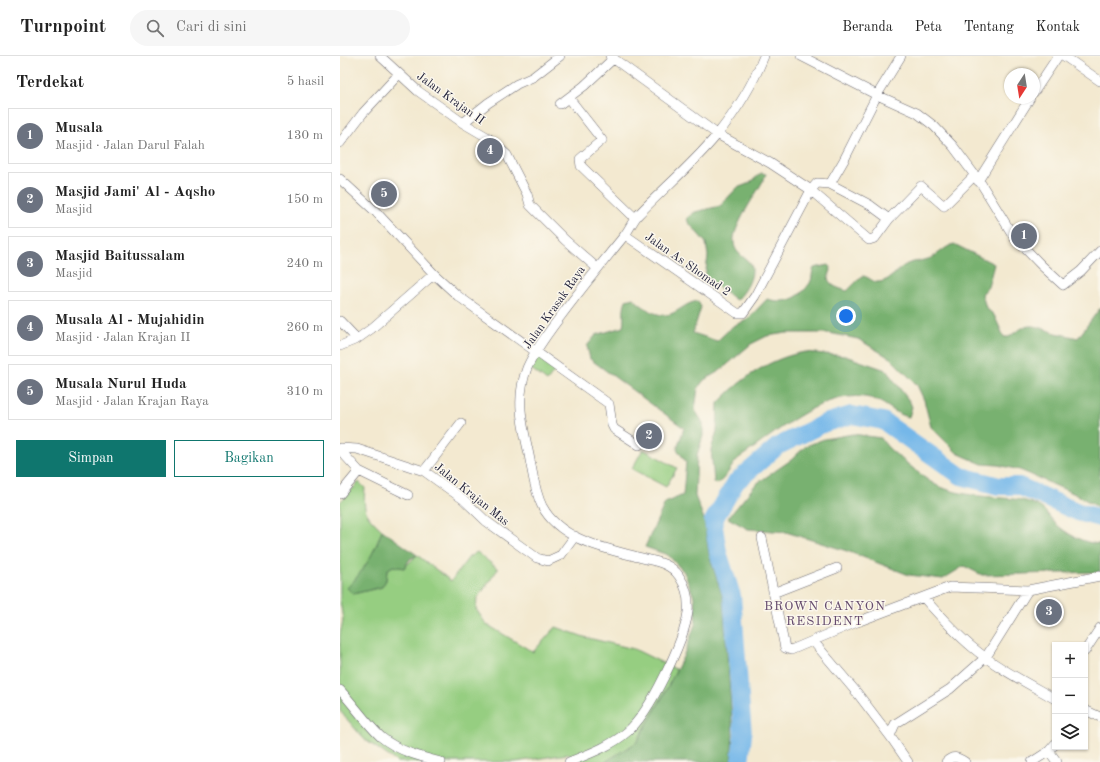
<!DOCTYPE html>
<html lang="id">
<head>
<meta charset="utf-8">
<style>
	:root { --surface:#fff; --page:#f6f6f6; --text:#222; --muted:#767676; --line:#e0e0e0; --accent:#0f766e }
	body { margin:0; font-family:"Old Standard TT",serif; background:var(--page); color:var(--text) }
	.controls { position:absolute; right:12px; bottom:12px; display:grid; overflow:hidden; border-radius:0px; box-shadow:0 1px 3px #0004 }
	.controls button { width:36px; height:36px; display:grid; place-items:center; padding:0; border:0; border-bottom:1px solid var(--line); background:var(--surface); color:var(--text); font:20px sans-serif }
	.compass { position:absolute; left:664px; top:12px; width:36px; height:36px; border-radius:50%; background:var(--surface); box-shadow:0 1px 3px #0004; rotate:192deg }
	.you { position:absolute; left:506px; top:260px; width:14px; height:14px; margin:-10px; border:3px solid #fff; border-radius:50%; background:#1a73e8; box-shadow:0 0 0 6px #1a73e833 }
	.badge { display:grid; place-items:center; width:26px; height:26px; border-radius:50%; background:var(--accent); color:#fff; font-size:13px; font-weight:700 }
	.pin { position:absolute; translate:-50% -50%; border:2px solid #fff; box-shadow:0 1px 4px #0006 }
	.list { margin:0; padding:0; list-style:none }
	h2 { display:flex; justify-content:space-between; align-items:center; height:52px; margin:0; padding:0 16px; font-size:17px }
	h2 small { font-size:13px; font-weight:400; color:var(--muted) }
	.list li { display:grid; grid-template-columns:26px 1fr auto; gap:12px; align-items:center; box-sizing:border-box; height:56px; margin:0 8px 8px; padding:0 8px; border:1px solid var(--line); border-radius:0px }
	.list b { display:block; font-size:15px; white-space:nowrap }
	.list p { margin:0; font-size:13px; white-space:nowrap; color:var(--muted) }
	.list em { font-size:13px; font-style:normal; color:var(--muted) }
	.actions { display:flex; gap:8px; padding:12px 16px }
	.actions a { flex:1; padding:9px 0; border:1px solid var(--accent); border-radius:0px; text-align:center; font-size:14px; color:var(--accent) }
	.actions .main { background:var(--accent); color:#fff }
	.icon { flex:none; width:22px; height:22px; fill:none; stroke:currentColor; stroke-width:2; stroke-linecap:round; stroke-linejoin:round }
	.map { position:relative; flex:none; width:760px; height:706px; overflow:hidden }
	header { display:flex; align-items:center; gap:24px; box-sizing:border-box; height:56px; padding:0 20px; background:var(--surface); border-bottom:1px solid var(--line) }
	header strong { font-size:19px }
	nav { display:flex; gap:22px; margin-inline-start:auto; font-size:14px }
	.search { width:280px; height:36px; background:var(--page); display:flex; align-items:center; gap:10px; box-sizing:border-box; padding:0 14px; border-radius:22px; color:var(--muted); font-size:15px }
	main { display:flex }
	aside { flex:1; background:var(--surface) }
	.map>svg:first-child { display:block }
</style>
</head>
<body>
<header>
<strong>Turnpoint</strong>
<div class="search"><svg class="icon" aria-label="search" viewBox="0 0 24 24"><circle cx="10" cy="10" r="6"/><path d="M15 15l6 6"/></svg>Cari di sini</div>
<nav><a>Beranda</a><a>Peta</a><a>Tentang</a><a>Kontak</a></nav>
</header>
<main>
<aside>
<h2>Terdekat<small>5 hasil</small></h2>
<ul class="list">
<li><span class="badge" style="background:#6b7280">1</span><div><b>Musala</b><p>Masjid · Jalan Darul Falah</p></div><em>130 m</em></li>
<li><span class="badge" style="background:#6b7280">2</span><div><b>Masjid Jami' Al - Aqsho</b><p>Masjid</p></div><em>150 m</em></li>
<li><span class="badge" style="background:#6b7280">3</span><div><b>Masjid Baitussalam</b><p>Masjid</p></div><em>240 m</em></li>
<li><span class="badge" style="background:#6b7280">4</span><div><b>Musala Al - Mujahidin</b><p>Masjid · Jalan Krajan II</p></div><em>260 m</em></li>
<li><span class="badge" style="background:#6b7280">5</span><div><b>Musala Nurul Huda</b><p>Masjid · Jalan Krajan Raya</p></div><em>310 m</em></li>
</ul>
<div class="actions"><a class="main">Simpan</a><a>Bagikan</a></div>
</aside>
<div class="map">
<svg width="760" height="706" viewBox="0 0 760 706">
	<rect width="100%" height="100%" fill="#fbf7ec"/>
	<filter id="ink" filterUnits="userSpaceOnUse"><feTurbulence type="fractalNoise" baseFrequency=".025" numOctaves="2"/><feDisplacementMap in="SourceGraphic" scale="8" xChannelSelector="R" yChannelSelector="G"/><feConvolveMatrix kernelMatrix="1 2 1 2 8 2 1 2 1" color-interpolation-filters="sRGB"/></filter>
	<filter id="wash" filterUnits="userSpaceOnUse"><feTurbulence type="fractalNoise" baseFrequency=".012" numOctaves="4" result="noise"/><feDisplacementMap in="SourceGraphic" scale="16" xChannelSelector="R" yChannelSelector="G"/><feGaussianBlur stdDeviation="0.9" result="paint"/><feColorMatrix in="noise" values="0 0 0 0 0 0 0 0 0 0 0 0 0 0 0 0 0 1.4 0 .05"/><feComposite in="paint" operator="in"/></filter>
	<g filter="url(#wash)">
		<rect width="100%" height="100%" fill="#f3e9d0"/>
		<path fill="#96ce81" stroke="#5c785e" d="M199,300L216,313L207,325L190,312Z
			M303,393L337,412L326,431L292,413Z
			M19,426L25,432C23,456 25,458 42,474C37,495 23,516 8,532L13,538L42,531L46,524L47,514L53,510L64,512L77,499L111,525L129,501L137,496L158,513L137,543L136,553L146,568L193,596L216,571L244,581L294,593L337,614L297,686L265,706H236L228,698L175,706H57L24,683L0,655V579L3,564L0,544V446Z"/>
		<path fill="#78b16f" stroke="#4d6a55" d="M421,117L426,118L424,123C417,137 391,173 394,187C395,197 403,200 409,206C418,215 405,238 396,244L365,221L368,200L366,187L348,166L347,162L355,156L380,150L397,132L410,127Z
			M614,188L654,208L648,231L642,238L646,252L654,259L664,281H669C690,264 693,270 716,277C723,279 731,280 738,282L760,252V452L735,438L680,414L658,409L642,408L617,397L591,371L584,344L577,329L550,302L518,283L489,277H446L427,280L411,288L381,314L364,324L358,332L355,354L363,367V380L357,399L355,440L364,463L369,498L383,542L393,679L391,706H265L297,686L322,642L343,601L356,566L354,541L344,516L328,499L305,491L325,447L343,439L346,406L337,393L344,372L250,303L247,290L256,279L283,271C285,261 282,254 286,244L293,242C304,252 320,265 335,256C344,251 347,247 358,245L361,251L353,277L377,285L393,270L407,264L427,243C445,248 458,244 470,227C473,222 471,217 474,212L489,209L491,214L488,223C492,231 498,232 507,235L522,220C529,220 532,227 539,226C551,225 557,213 567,208C574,205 589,204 593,201C601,196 605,191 614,188Z
			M465,296L505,300L546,314L570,346L572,351L569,361C553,358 543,343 525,341C479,335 435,379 399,402C391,409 386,423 377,428L374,426L371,393L377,375L378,347C402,322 430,302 465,296Z
			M513,378L541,382C548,394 559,400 569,409C578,416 586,424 596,429C612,437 635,440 652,441C666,443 681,442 694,448C703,451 708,459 714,466C726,478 743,487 760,488V516L642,519L624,510L603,523L569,519L507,495L446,476L408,473L388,462L416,428L451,404L466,390L484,383Z
			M42,474L77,499L70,503L64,512L53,510L47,514L46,524L42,531L13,538L7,532C23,516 35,496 42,474Z"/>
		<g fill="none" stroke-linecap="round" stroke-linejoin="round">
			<path stroke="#74b7e9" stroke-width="18" d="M400,706L403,679L392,540L378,496L373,465L396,426L438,390L485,367L512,359L543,365L621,420L659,430H679L738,456L760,462"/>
		</g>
	</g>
	<g filter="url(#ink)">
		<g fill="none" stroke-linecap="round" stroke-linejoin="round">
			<g stroke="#6b686f" stroke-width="10">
				<path id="street" d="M40,0L78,35L123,67L147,81L167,99L187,138L190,149L225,184L257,212
					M270,0L377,78L430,107L468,132L529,184L535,182L549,163L581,130L604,150L634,120
					M461,0L537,39L577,57L594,70L613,90L642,129L674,181L701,209L723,229L741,215L760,195
					M724,0L760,25
					M694,36L718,0
					M229,42L262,84L240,103L241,110L295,162
					M220,48L244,30L274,2
					M123,67L148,47L177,28L193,21L220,0
					M0,87L23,57L59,18
					M0,123L37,157L94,218L118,240L269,348L272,369L274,373L299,389
					M638,125L690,42
					M490,128L530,149L549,163
					M285,179L397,257H403L415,240L471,134L477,127L490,128L504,104L537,39L561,0
					M0,265L17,283
					M0,290L17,283L31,273L94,218
					M0,392L17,393L84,415L123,443L146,465L197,502L208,505L221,499L235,480
					M0,394L19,415L68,439
					M84,415L121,367
					M0,438L19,415
					M422,482L445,592L451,594L517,566L610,531L688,534L760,520
					M433,537L497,512
					M583,541C599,559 614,576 632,591C657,612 687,627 715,643
					M473,585L518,638L550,680
					M745,595L760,572
					M0,634C14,649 26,667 41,681C58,695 81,701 101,706
					M745,654L760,661
					M709,695L717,706
					M229,706C249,698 271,690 287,676C310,657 344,585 348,556C349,543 346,530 339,520C330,506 313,505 298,501C264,492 220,484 202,450C195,436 193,419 190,404C187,388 182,370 181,354C180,340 182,325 187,312C195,294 208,277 220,261C241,233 262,207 284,180C289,174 292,166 297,160C323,133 352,109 376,80C395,57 413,28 424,0
					M568,706L550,680L555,668L610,633L646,601L688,534
					M606,706C613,699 617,701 625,706
					M692,706L709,695L715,688"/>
			</g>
			<use href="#street" stroke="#fff" stroke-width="9"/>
		</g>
	</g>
	<g text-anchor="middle" stroke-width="3" stroke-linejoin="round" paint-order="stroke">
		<g font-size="12" fill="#22223b" stroke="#fbf7ec">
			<text transform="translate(111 42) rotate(36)" y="4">Jalan Krajan II</text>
			<text transform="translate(348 208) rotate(35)" y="4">Jalan As Shomad 2</text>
			<text transform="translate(214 251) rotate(-55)" y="4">Jalan Krasak Raya</text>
			<text transform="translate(132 438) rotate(39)" y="4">Jalan Krajan Mas</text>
		</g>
		<g font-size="13" letter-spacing="1" fill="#664c6e" stroke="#fbf7ec">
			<text x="485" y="554">BROWN CANYON<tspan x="485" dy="15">RESIDENT</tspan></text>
		</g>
	</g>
</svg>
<div class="controls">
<button>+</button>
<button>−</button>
<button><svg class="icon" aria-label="layers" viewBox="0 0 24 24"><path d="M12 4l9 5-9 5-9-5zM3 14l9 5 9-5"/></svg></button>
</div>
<svg class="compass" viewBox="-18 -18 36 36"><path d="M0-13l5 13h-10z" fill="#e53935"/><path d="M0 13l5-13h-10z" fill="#767676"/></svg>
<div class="you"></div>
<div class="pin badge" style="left:684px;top:180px;background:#6b7280">1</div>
<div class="pin badge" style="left:309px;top:380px;background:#6b7280">2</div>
<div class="pin badge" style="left:709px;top:556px;background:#6b7280">3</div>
<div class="pin badge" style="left:150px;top:95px;background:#6b7280">4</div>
<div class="pin badge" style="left:44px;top:138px;background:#6b7280">5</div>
</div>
</main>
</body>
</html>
